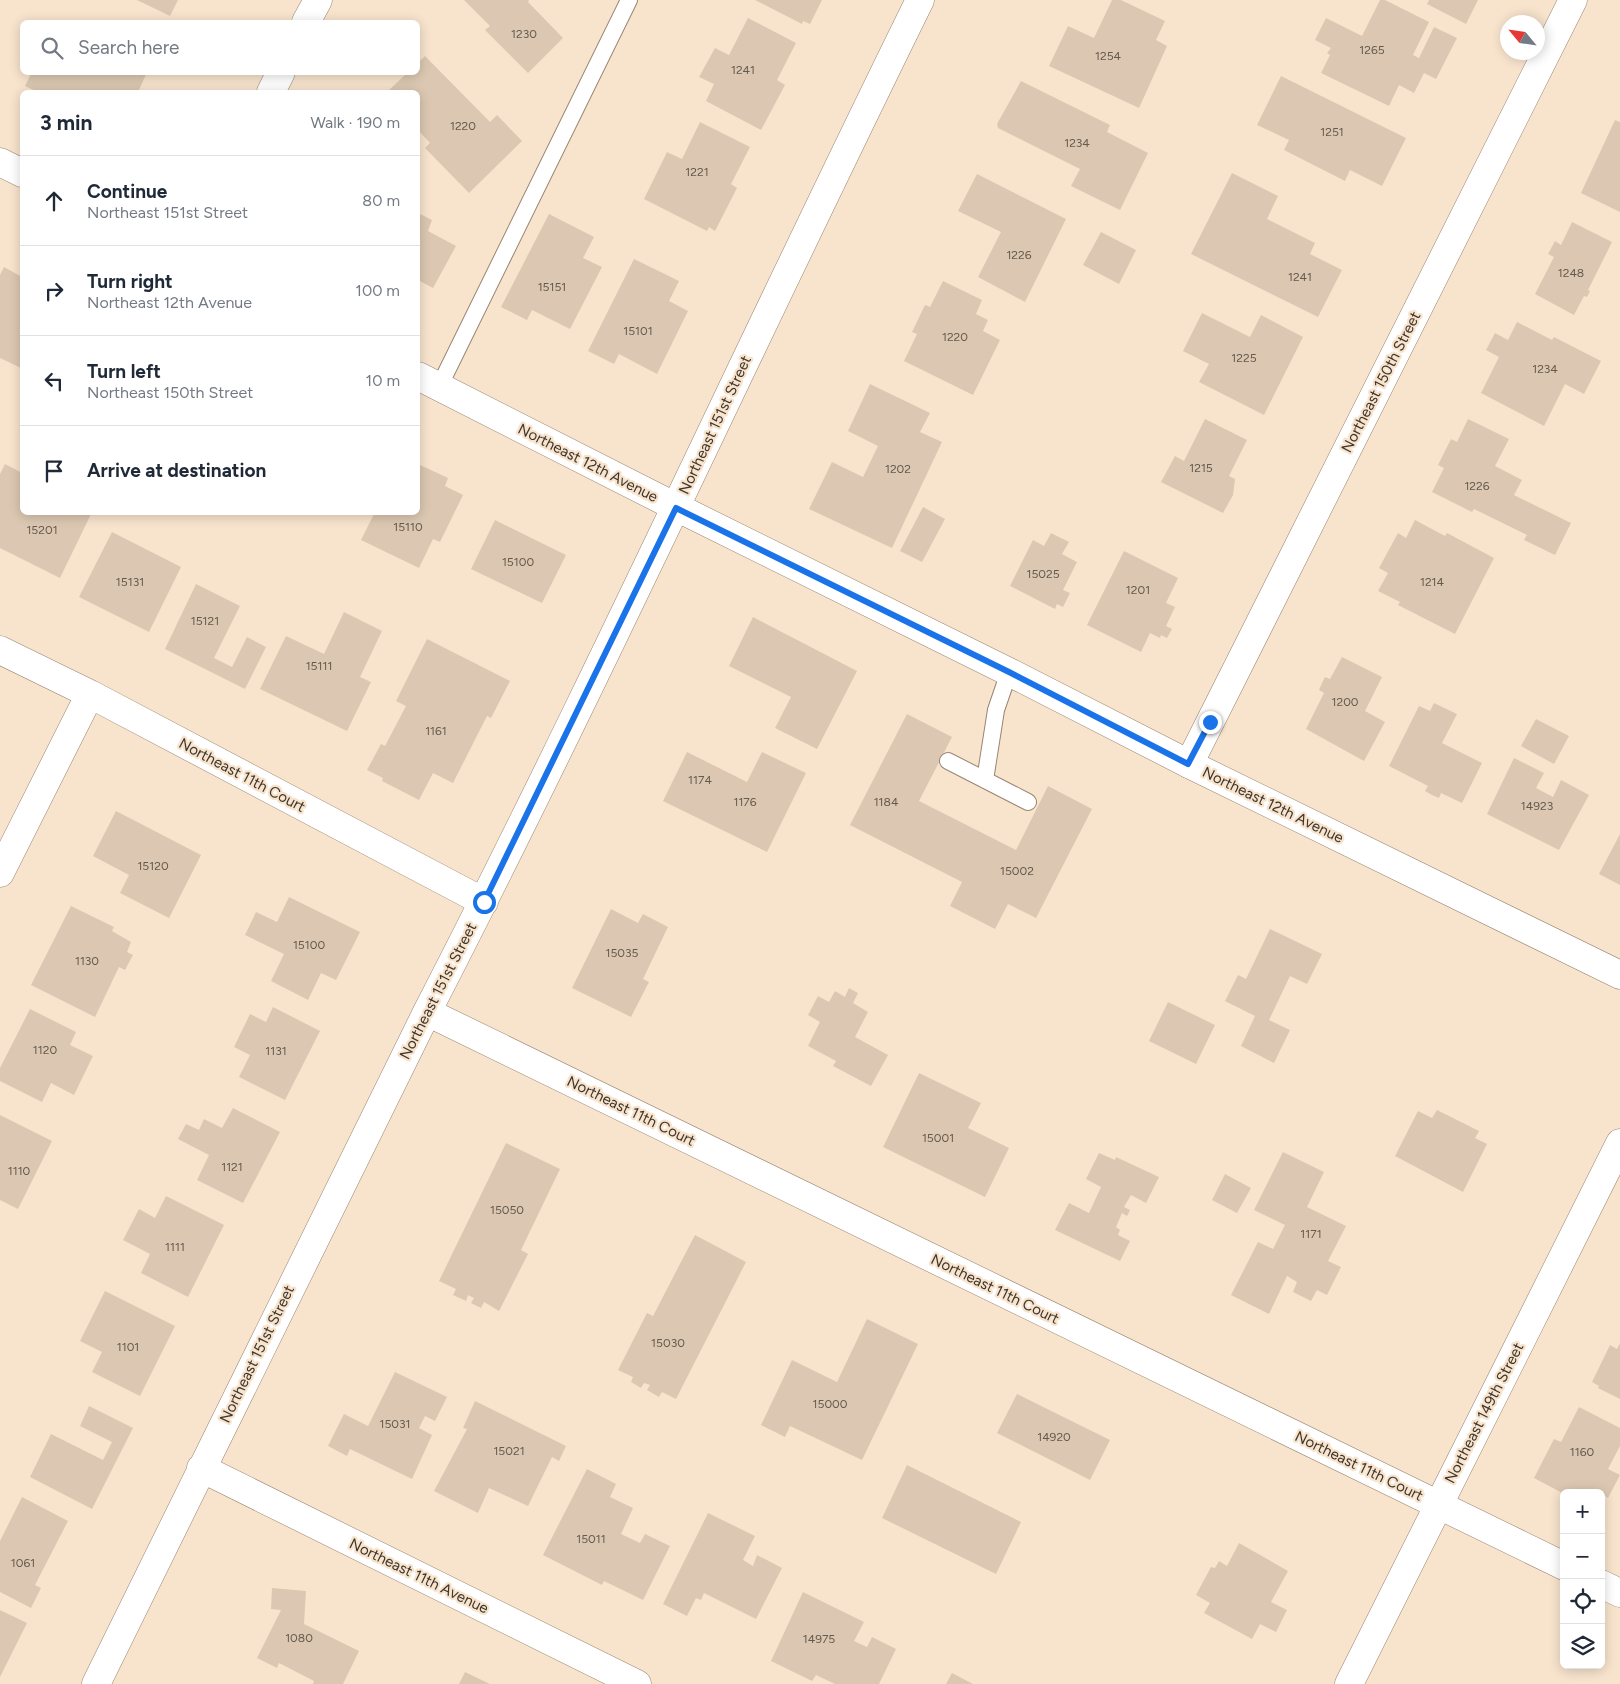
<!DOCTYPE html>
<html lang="en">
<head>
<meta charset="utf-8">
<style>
	:root { --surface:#fff; --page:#f2f2f3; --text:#1f2937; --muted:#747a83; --line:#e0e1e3 }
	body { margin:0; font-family:Figtree,sans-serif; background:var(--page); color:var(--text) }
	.controls { position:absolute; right:15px; bottom:15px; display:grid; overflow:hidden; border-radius:8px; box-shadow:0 2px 12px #0003 }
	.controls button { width:45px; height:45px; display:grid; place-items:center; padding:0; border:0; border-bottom:1px solid var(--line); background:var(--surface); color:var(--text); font:25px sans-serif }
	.compass { position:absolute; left:1500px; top:15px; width:45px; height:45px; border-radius:50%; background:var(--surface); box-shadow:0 2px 12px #0003; rotate:299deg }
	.stop { position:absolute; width:15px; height:15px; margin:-11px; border:4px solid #1a73e8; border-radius:50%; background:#fff }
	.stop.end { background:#1a73e8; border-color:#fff; box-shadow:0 1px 5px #0008 }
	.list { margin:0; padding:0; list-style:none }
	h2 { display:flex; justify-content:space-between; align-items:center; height:65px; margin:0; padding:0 20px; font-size:21px }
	h2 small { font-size:16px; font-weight:400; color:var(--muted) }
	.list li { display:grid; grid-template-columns:32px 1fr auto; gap:15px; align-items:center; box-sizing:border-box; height:90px; padding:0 20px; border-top:1px solid var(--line) }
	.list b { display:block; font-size:19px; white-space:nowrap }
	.list p { margin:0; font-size:16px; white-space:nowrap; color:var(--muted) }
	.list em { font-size:16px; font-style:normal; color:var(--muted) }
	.icon { flex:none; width:28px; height:28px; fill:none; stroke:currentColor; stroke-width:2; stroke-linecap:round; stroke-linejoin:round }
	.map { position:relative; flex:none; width:1620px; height:1684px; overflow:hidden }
	.search { position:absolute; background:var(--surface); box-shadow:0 2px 12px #0003; left:20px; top:20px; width:400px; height:55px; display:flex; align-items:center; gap:12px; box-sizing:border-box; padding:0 18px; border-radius:8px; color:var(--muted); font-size:19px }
	.panel { position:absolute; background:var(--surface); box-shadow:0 2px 12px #0003; left:20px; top:90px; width:400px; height:425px; border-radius:8px }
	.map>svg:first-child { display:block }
</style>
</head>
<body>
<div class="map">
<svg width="1620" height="1684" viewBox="0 0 1620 1684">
	<rect width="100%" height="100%" fill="#f8e4cd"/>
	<path fill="#dcc8b2" d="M137,0H178L170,16Z
		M464,0H529L528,2L563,38L528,73L485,30L490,26Z
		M755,0H822L810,24L803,21L802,24Z
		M1112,0H1121L1165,21L1156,40L1167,46L1139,108L1049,66L1068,26L1094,38Z
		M1380,0H1385L1429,22L1413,55L1419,58L1434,27L1457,38L1436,79L1424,73L1414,93L1399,85L1389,106L1321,73L1330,55L1327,53L1331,48L1315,40L1326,18L1362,36Z
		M1429,0H1478L1466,24L1427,4Z
		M748,18L796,43L777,80L785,85L761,130L706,101L714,84L699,77L715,48L729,55Z
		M425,56L490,122L497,115L522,141L469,193L425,148L430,143L418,130V92H387L408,72H418V63Z
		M32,72H147L139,90L144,92H38L25,86Z
		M1281,76L1406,138L1382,186L1350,170L1345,181L1284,150L1289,140L1257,125Z
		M1021,81L1110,125L1107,132L1148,153L1120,210L1071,186L1080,169L998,128L997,124Z
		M1615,120L1620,122V212L1581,193Z
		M700,122L750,147L731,184L737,188L715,231L709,227L707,231L644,199L667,152L682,159Z
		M1232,173L1278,196L1267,219L1315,243L1310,254L1342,270L1318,317L1191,254Z
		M977,174L1066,219L1025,302L978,277L1001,232L958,211Z
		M418,213L432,220L428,231L456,246L433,288L418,280Z
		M549,214L594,237L583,258L602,267L570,329L532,310L527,320L501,307Z
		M1572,222L1612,242L1588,290L1590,291L1587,297L1584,296L1574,315L1535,294L1554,257L1548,254L1555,241L1561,245Z
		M1101,232L1136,250L1119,284L1083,265Z
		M634,259L679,281L669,301L688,311L657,374L619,354L614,364L588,351Z
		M4,267L22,277V365L21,368L0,358V275Z
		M943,281L982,300L976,314L988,320L983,331L1000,340L973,395L904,361L917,334L912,332L925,305L930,307Z
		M1202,313L1250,337L1261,315L1303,337L1264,415L1199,382L1209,364L1183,351Z
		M1517,322L1552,340L1554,337L1601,361L1584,394L1565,384L1544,426L1481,393L1499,357L1486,350L1495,333L1508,340Z
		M870,384L930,413L920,432L942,442L892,548L809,509L832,462L863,477L878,446L848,431Z
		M1205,419L1247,440L1229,476L1235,479L1233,495L1223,513L1161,482L1175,456L1184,461Z
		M1468,419L1509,439L1495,466L1522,480L1514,495L1571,523L1555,555L1524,540L1527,535L1474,509L1472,512L1432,492L1444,468L1438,465L1451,439L1457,442Z
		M5,464L22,473V512H92L60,578L0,548V474Z
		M418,464L448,478L445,486L463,495L440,542L433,539L419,568L361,540L374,514L370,512H418Z
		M923,507L945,519L922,562L900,551Z
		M495,520L566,555L542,603L471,569Z
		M1415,520L1445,536L1447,533L1494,558L1455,634L1398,605L1400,602L1378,591L1388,573L1379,568L1398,533L1406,538Z
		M112,532L181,567L149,632L79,597Z
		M1051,533L1069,542L1062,554L1077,562L1063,590L1070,593L1063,607L1057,604L1055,609L1010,586L1033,540L1044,546Z
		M1124,551L1178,578L1166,603L1175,607L1166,626L1172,629L1167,638L1161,635L1160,638L1150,633L1141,652L1087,625Z
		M196,584L240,606L214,658L232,667L247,637L266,647L245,689L165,649Z
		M344,612L382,631L360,677L371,682L347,731L260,689L286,636L324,654Z
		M753,617L857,671L817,749L775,728L791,697L729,666Z
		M427,639L510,681L491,718L487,716L453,783L433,773L419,800L382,781L383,778L367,770L381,744L385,746L406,706L396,701Z
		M1342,657L1382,677L1365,711L1385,722L1364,761L1306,729L1324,693L1319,690L1322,683L1325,677L1330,679Z
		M1434,703L1457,714L1442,743L1482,763L1462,803L1441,793L1439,798L1432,795L1425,791L1428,786L1389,766L1419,706L1430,711Z
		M907,714L952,737L919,801L1016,850L1048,786L1092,809L1036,918L1008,904L995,929L950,906L962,882L850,825Z
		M1536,719L1569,736L1554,764L1521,746Z
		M687,752L747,782L762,752L806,773L767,852L663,801Z
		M1514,758L1544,773L1536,788L1553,797L1561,780L1589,795L1559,850L1487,814Z
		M116,811L201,855L169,918L120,893L129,875L93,856Z
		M1620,834V885L1599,874Z
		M289,897L360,932L336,980L321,973L308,1000L271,981L284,954L245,935L256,912L277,922Z
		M71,906L114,927L112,931L131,942L127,952L133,955L125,970L119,967L95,1017L31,985Z
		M611,909L638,923L643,914L668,927L643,979L649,982L631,1017L572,988Z
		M1270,929L1322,954L1307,984L1290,976L1269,1020L1290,1030L1274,1063L1241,1046L1255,1016L1225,1001L1238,975L1246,979Z
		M849,988L858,993L853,1003L868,1012L855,1037L888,1055L871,1086L833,1066L836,1061L808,1046L820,1022L808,1015L818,996L829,1002L835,991L845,997Z
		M1168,1002L1215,1025L1196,1064L1149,1041Z
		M273,1007L320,1031L285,1100L239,1077L250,1055L234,1047L250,1014L266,1022Z
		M30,1009L76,1032L70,1045L93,1056L74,1095L51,1083L42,1102L0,1081V1068Z
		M919,1073L981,1103L968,1128L1009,1148L985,1197L883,1147Z
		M233,1108L280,1132L243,1203L197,1180L209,1155L178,1139L186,1124L199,1130L204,1119L222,1128Z
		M1437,1110L1479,1131L1475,1138L1487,1144L1463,1192L1395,1156L1418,1111L1432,1118Z
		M0,1115L52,1141L18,1209L0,1200Z
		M506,1143L560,1169L521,1250L528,1254L499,1311L484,1302L481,1308L471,1303L474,1298L468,1295L466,1301L453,1295L456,1289L439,1281Z
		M1283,1152L1324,1172L1307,1207L1346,1226L1328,1261L1341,1267L1327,1295L1317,1290L1311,1301L1293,1292L1297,1282L1287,1276L1269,1314L1231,1295L1258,1242L1273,1249L1285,1225L1254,1210Z
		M1099,1153L1115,1160L1116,1157L1159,1177L1146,1203L1131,1195L1124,1207L1130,1210L1127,1216L1122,1213L1116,1227L1120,1230L1118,1235L1130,1241L1120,1261L1055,1230L1069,1203L1089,1213L1101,1187L1086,1179Z
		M1225,1174L1251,1188L1237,1213L1212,1200Z
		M166,1196L224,1225L188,1297L141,1273L150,1254L123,1240L139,1209L155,1218Z
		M695,1235L746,1262L676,1399L662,1392L659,1397L647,1390L650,1385L644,1383L641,1388L631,1382L633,1377L618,1370L647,1313L653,1316Z
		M105,1291L175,1326L140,1396L92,1372L102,1352L80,1341Z
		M867,1319L918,1344L862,1460L790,1426L785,1437L761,1425L792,1360L837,1382Z
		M1620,1343V1399L1598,1388L1599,1386L1592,1382L1610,1345L1617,1349Z
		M395,1372L447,1397L435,1421L425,1416L419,1428L432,1435L412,1479L350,1449L347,1456L328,1446L344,1414L368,1426Z
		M1017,1394L1110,1440L1090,1480L997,1433Z
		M475,1401L566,1446L559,1461L552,1457L528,1506L489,1488L478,1513L434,1491L467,1429L463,1428Z
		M89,1406L133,1428L92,1509L30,1477L51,1434L103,1460L112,1442L80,1426Z
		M1579,1407L1620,1428V1446L1608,1469L1620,1475L1608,1498L1601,1493L1596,1492L1564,1494L1534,1478L1554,1439L1561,1442Z
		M907,1465L1021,1522L996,1574L882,1518Z
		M587,1469L616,1484L610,1497L633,1508L621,1534L640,1543L645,1534L670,1546L643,1600L604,1581L602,1585L543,1555Z
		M22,1497L68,1521L35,1585L41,1588L31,1608L0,1592V1541Z
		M708,1513L755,1536L743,1560L753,1566L757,1555L782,1568L756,1619L704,1593L701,1600L696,1598L687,1616L663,1604Z
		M1239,1543L1288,1571L1271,1602L1287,1610L1276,1632L1260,1624L1252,1639L1204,1613L1210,1603L1196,1595L1211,1567L1215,1568L1219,1561L1227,1566Z
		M272,1588L306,1591L304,1624L359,1651L343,1684H313L314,1681L279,1663L277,1668L257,1658L281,1610L271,1609Z
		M803,1592L864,1622L854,1641L867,1647L872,1637L896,1649L879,1684H835L816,1675L812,1681L771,1661Z
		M0,1610L27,1623L0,1677Z
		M465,1672L490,1684H459Z
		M952,1673L973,1684H946Z"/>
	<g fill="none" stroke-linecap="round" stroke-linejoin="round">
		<g stroke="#998671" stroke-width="18">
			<path id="service" d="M439,387L629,0
				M948,761L1028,802
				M985,780L996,710L1009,672"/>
		</g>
		<g stroke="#998671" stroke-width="29">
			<path id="minor" d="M306,22L318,0
				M271,92L281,72
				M0,650L90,694L484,902
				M1189,764L1573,0
				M0,873L90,694
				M427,1012L1564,1566
				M201,1468L637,1684
				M1601,1584L1620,1593
				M96,1684L427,1012C599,678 754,336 920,0"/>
		</g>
		<g stroke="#998671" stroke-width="29">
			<path id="tertiary" d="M0,162L22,173
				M418,376L676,507L1009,672L1189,764L1620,975
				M1349,1684L1620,1143"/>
		</g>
		<use href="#service" stroke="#fff" stroke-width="16"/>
		<use href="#minor" stroke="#fff" stroke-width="28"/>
		<use href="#tertiary" stroke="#fff" stroke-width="28"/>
	</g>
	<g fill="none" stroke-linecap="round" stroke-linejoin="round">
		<path stroke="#1a73e8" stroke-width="6" d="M484,902L676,508L1009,672L1188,764L1210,722"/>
	</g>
	<g text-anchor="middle" stroke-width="4.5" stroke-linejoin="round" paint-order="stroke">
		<g font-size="12" fill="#655a4e">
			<text x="524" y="38">1230</text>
			<text x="1372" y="54">1265</text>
			<text x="1108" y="60">1254</text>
			<text x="743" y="74">1241</text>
			<text x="463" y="130">1220</text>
			<text x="1332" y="136">1251</text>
			<text x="1077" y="147">1234</text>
			<text x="697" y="176">1221</text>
			<text x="1019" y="259">1226</text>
			<text x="1571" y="277">1248</text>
			<text x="1300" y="281">1241</text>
			<text x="552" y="291">15151</text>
			<text x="638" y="335">15101</text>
			<text x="955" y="341">1220</text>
			<text x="1244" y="362">1225</text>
			<text x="1545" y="373">1234</text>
			<text x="1201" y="472">1215</text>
			<text x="898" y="473">1202</text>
			<text x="1477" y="490">1226</text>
			<text x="408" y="531">15110</text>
			<text x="42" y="534">15201</text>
			<text x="518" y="566">15100</text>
			<text x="1043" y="578">15025</text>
			<text x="130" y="586">15131</text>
			<text x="1432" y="586">1214</text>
			<text x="1138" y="594">1201</text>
			<text x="205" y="625">15121</text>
			<text x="319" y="670">15111</text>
			<text x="1345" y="706">1200</text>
			<text x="436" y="735">1161</text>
			<text x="700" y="784">1174</text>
			<text x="745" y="806">1176</text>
			<text x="886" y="806">1184</text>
			<text x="1537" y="810">14923</text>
			<text x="153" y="870">15120</text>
			<text x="1017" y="875">15002</text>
			<text x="309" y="949">15100</text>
			<text x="622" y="957">15035</text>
			<text x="87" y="965">1130</text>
			<text x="45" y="1054">1120</text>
			<text x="276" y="1055">1131</text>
			<text x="938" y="1142">15001</text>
			<text x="232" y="1171">1121</text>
			<text x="19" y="1175">1110</text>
			<text x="507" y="1214">15050</text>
			<text x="1311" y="1238">1171</text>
			<text x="175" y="1251">1111</text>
			<text x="668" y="1347">15030</text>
			<text x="128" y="1351">1101</text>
			<text x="830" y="1408">15000</text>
			<text x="395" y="1428">15031</text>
			<text x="1054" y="1441">14920</text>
			<text x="509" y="1455">15021</text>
			<text x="1582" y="1456">1160</text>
			<text x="591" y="1543">15011</text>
			<text x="23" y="1567">1061</text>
			<text x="299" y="1642">1080</text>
			<text x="819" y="1643">14975</text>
		</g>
		<g font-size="15" fill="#3d352c" stroke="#f8e4cd">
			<text transform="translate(1381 382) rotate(-63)" y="5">Northeast 150th Street</text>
			<text transform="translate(715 425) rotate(-65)" y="5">Northeast 151st Street</text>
			<text transform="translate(588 463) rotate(27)" y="5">Northeast 12th Avenue</text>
			<text transform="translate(242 775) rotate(28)" y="5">Northeast 11th Court</text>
			<text transform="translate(1273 805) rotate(26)" y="5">Northeast 12th Avenue</text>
			<text transform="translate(438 991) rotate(-63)" y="5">Northeast 151st Street</text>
			<text transform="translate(631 1111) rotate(26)" y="5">Northeast 11th Court</text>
			<text transform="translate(995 1289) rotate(26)" y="5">Northeast 11th Court</text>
			<text transform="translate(257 1354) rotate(-64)" y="5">Northeast 151st Street</text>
			<text transform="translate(1484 1413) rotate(-63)" y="5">Northeast 149th Street</text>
			<text transform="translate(1359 1466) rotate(26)" y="5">Northeast 11th Court</text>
			<text transform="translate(419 1576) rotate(26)" y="5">Northeast 11th Avenue</text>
		</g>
	</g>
</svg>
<div class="controls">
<button>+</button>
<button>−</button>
<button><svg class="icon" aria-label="locate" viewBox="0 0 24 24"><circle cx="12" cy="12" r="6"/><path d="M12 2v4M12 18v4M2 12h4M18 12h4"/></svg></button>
<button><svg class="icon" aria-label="layers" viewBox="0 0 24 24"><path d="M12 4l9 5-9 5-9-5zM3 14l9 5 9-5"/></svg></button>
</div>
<svg class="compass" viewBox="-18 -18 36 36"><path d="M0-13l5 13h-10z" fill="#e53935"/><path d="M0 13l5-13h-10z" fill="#747a83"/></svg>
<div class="stop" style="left:484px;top:902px"></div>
<div class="stop end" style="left:1210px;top:722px"></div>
<div class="search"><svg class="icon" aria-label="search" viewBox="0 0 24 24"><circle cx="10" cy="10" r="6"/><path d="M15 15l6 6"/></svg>Search here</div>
<section class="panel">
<h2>3 min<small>Walk · 190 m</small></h2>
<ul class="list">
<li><svg class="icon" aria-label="ahead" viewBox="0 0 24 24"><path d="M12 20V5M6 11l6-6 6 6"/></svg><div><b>Continue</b><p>Northeast 151st Street</p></div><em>80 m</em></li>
<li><svg class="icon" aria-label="right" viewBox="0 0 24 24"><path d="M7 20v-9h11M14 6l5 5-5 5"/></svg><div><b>Turn right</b><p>Northeast 12th Avenue</p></div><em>100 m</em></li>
<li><svg class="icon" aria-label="left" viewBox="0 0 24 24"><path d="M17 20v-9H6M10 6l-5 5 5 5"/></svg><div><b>Turn left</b><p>Northeast 150th Street</p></div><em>10 m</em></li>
<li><svg class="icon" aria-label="arrive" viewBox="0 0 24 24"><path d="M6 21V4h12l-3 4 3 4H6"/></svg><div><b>Arrive at destination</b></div></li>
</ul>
</section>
</div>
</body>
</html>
